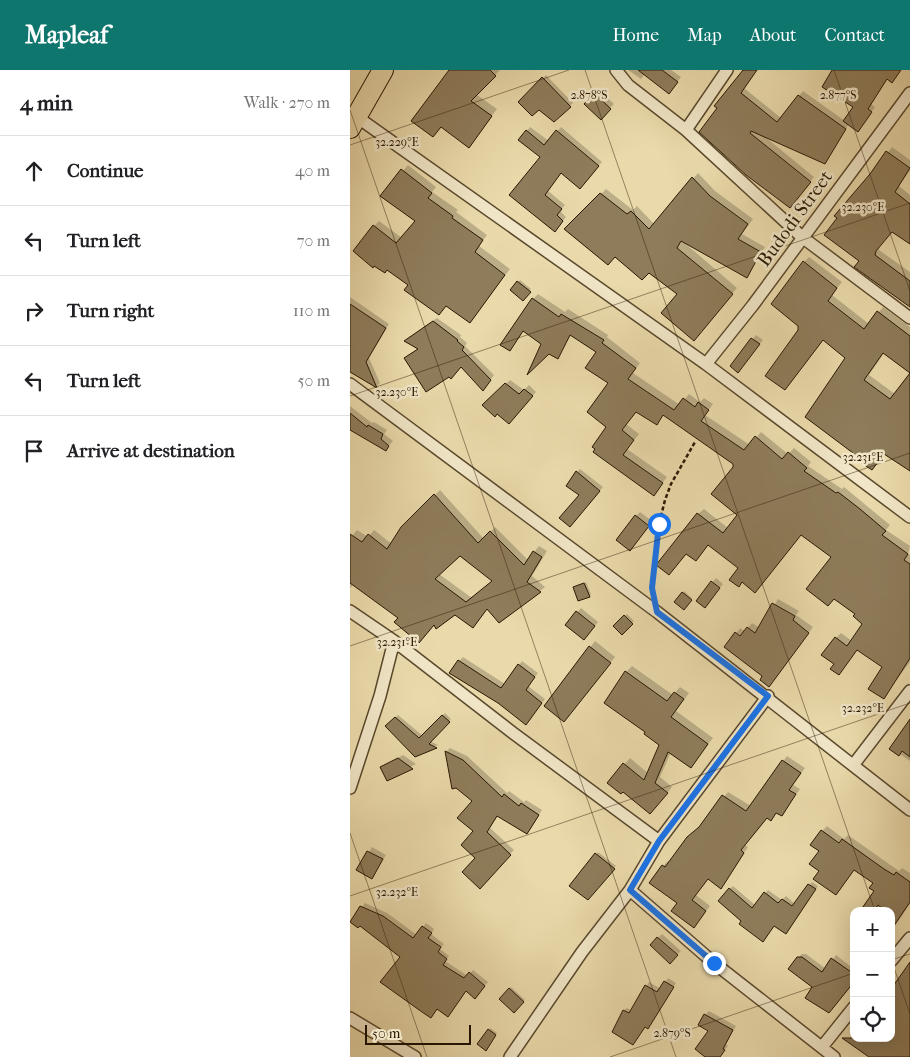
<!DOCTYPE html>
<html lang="en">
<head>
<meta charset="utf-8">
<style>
	:root { --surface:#fff; --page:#f2f2f2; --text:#202124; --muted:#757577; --line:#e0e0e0; --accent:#0f766e }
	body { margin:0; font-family:"IM FELL French Canon",serif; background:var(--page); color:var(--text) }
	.controls { position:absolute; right:15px; bottom:15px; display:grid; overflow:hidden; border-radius:10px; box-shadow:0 5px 20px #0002 }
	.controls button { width:45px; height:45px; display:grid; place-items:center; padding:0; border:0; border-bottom:1px solid var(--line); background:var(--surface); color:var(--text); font:25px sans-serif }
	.scale { position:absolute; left:15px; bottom:12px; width:106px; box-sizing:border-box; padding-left:5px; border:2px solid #2a1702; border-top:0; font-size:14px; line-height:18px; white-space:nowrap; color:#2a1702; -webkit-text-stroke:4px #f1e7c8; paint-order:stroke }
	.stop { position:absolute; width:15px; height:15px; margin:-11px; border:4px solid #1a73e8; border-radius:50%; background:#fff }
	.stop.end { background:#1a73e8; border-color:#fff; box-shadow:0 1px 5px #0008 }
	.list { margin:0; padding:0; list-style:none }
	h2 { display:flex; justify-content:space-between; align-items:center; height:65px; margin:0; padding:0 20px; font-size:21px }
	h2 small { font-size:16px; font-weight:400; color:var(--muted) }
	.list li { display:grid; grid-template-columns:32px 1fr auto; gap:15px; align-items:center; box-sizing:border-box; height:70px; padding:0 20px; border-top:1px solid var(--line) }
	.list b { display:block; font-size:19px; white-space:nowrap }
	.list em { font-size:16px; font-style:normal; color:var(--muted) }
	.icon { flex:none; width:28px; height:28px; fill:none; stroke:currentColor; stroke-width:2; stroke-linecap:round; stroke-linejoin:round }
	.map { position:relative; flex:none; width:560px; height:987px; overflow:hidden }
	header { display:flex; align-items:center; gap:30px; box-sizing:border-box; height:70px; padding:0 25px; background:var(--accent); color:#fff }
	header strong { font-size:24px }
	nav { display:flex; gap:28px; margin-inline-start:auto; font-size:18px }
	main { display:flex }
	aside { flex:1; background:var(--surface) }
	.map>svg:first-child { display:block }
</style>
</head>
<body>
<header>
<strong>Mapleaf</strong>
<nav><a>Home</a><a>Map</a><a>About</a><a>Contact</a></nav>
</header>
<main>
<aside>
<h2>4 min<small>Walk · 270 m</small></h2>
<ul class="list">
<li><svg class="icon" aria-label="ahead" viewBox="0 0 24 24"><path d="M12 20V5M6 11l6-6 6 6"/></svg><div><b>Continue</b></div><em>40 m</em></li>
<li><svg class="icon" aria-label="left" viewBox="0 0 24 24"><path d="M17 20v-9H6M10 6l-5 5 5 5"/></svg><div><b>Turn left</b></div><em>70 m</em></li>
<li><svg class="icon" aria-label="right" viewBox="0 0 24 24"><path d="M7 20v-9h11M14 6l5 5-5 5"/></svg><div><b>Turn right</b></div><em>110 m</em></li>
<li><svg class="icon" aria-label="left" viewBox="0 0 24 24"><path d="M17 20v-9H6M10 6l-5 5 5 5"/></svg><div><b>Turn left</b></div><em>50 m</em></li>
<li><svg class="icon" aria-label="arrive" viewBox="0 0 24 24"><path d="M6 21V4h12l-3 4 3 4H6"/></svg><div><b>Arrive at destination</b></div></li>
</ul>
</aside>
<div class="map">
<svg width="560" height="987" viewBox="0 0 560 987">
	<rect width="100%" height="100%" fill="#eadaab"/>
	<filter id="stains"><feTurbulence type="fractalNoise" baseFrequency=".004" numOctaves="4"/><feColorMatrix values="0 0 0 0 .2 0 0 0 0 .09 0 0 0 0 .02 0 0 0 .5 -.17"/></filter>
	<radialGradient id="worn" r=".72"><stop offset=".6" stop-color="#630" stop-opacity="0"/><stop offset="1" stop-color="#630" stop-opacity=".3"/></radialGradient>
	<path fill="#0003" fill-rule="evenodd" d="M100,0H150L127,25L147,39L119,76L91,57L83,66Z
		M278,0H321L331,7L323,18L295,4L291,9Z
		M394,0H407L394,18L431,48L453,21L495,51L505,37L483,0H551L546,7L538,8L521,34L525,37L512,56L499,54L475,93L414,66L464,107L444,132L369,38Z
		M196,5L223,33L204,51L189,38L170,32Z
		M249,20L264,34L250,48L236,34Z
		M180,57L199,71L211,57L252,92L233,113L212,102L197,120L215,135L210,141L216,147L208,157L161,125L192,87L177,61Z
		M542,77L560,90V100L549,116L560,125V173L542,161L530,175L529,180L560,202V236L510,191L521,105Z
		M58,95L86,117L82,122L108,140L106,142L137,165L129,176L160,199L120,251L96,235L60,214L24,156L29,151L52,168L67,151L32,125Z
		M348,103L365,121L403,149L392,164L415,177L396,206L329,168L387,218L349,264L328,224L299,201L216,159L256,119L283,140L287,136L304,154Z
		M459,187L492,212L482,225L519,254L533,237L560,257V302L534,283L519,305L545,324L560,305V400L535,383L522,399L505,383L497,288L474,269L435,319L449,260L454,192Z
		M170,210L181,219L173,229L161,220Z
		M188,224L215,242L218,239L258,265L257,267L290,293L283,303L330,335L339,324L350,332L354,328L363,334L355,345L400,375L411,362L438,384L444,378L461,392L458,396L492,419L494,417L540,455L536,460L560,476L558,484L560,485V592L534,627V596L508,579L489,604L486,594V568L491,563L502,571L514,554L507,544L482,487L452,464L390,498L359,474L346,490L337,483L319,504L348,444L354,439L378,458L388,445L384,393L314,344L307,353L286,341L276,354L289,364L277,379L317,407L304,424L244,382L258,357L260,313L247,281L222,264L207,287L174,261L159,280L183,229Z
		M0,227L39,254L19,288L30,313L27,316L0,301Z
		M87,248L111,265L110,267L117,273L115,276L144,305L137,315L111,296L60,284L69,278L60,267Z
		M406,265L413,270L392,297L381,296Z
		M160,310L174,320L179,315L186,322L163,348L134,335Z
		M0,336L22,353L24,352L37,360L34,364L43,371L35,380L0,358Z
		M230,399L253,417L224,452L231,424L227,402Z
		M90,420L134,469L145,457L178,490L189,476L197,481L182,506L195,517L190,521L138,538L123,557L105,543L84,554L49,548L4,514L0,518V469L2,466L7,460L18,467L24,460L42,474L52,458ZM110,484L143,511L122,528L89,504Z
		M290,442L302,451L284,475L286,446Z
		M366,508L373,514L359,532L348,530Z
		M236,512L241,524L239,526L224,517Z
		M334,521L342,528L334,538L326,531Z
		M428,529L449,541L446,545L463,557L424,610L414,606L376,577L390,558L395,561L402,553L410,558Z
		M231,538L248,552L238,565L217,555Z
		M277,544L284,551L272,563L265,556Z
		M245,571L265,587L214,650L196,636Z
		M113,587L155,614L172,591L188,603L178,616L195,629L179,650L149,632L109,591Z
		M282,596L323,625L330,617L339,623L326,641L363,668L341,696L321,682L310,707L322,717L306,737L258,713L280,688L299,704L311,675L297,661L276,602Z
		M95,643L101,649L80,671L88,675L65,685L37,656L48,645L73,666Z
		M560,651V691L541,678Z
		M100,678L117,686L157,723L159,721L174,732L176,730L192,740L177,763L148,745L140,758L164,780L130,817L123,731L96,682Z
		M53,685L66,694L37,709L32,697Z
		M437,686L455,698L443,715L450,719L436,739L427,742L421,749L418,747L395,775L398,777L371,817L358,808L346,825L360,836L348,851L329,832L301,813L313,796L318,791L320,793L378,722L401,736Z
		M477,756L494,769L498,765L549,801L552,798L560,803V834L541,862V841H512L526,821L525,813L505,799L486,823L471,801L472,761Z
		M22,777L36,785L22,807L8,800Z
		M248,782L266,796L238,828L221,816Z
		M462,812L468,816L436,863L425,855L393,851L380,819L383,816L405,835L418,820L432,830L436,826L445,834Z
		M15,833L37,843L67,865L76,853L84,859L81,864L94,874L90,879L99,886L95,891L118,906L123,900L138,912L128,924L52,886L10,854L8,856L1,851Z
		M312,864L331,881L320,892L301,875Z
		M452,884H456L476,899L486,885L504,899V911L464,917L448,888Z
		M318,908L326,913L301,954L263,961L274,940L277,938L282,941L299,912L311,919Z
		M161,917L175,930L164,941L151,929Z
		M359,941L386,956L376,974L378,976L369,987H357L360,961L355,945Z
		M140,958L147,963L137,977L139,960Z"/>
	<path fill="#8e7c5a" stroke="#2a1702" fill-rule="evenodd" d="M99,0H140L146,6L121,31L142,46L119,78L91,57L83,67L61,51Z
		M288,0H312L328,12L319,24Z
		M393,0H407L391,23L427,52L448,25L496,59L475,94L401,61L400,63L461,112L440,138L396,105L349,62L367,38L364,36Z
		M482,0H551L542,13L537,9L518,39L522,42L508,62L493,51L503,37L472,17Z
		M192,7L221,37L204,52L189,40L182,46L168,32Z
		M244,23L261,39L251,50L234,34Z
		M176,60L194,75L206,60L249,96L230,119L211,103L195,125L212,139L207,145L213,151L205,162L159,125L190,87L168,70Z
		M536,81L560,98L545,122L560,134V174L542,162L526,181L525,185L560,211V237L504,197L509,191L474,165L487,148L484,146L520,104Z
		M51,99L82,123L78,128L103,146L102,148L133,170L125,182L155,205L120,253L96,236L89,245L54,220L58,215L37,200L35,203L24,196L23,198L3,181L23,155L46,173L65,151L30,126Z
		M342,107L360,126L398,154L388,169L411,182L397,208L331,171L327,178L383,224L344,271L311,243L327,224L299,203L292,210L265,187L258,195L214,159L250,123L277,144L281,141L299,159Z
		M453,191L487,218L478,231L514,259L527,241L560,266V401L534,384L522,400L501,386L503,383L455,347L495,288L473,270L435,320L415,306L448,260V256L421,234ZM533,283L560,303L540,329L514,310Z
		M167,211L181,222L173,231L160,220Z
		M182,228L209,247L211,244L254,270L252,273L286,298L278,309L324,340L333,328L345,337L348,332L359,340L351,351L394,380L405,366L432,389L438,382L457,398L454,401L486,423L488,422L510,439L536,461L532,465L558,484L554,490L560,494V588L534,629L518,619L532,597L507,580L489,605L480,599L484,594L471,585L485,567L497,576L512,554L503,546L505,544L484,529L478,536L456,519L481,487L451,465L405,523L392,512L389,517L379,510L388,498L358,475L346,491L336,484L319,505L306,495L347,443L373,463L387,445L361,424L383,397V394L313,345L307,355L286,342L272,360L284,370L273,385L313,413L304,426L243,382L245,379L242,377L256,357L237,342L258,313L235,298L246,282L220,265L208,289L199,284L177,305L191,274L173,261L160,281L150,275Z
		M0,234L36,258L16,292L27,318L0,302Z
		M83,251L108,270L107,271L114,277L112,280L141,310L133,321L111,297L101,309L99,307L76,322L54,288L68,279L54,271Z
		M401,268L410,274L388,303L380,296Z
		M155,313L169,324L174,319L183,326L159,354L147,344L145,347L132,335Z
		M0,343L17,357L18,355L33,364L31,369L39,376L36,381L0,360Z
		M226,401L250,421L220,457L209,448L229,425L216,416Z
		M84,424L128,473L140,461L174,495L183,481L192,487L177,512L191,522L149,553L137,539L123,558L105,545L86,559L84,555L69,573L44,552L48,548L0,513V464L12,472L18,464L37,479L51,457ZM110,486L142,511L116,532L85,509Z
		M285,445L299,456L280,481L266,470Z
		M361,511L370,518L355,538L346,531Z
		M234,513L240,527L228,531L223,517Z
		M332,522L342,530L334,540L324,532Z
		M422,533L445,546L443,550L459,563L419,617L410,610L412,606L374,577L385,562L390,566L397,557L405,563Z
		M226,541L245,556L234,570L215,555Z
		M274,545L283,554L272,565L263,556Z
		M239,576L261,593L214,652L194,636Z
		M108,590L151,618L168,594L185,607L176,620L192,633L176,655L148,633L99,603Z
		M275,601L317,631L324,622L334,629L321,647L358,674L341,698L318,682L305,713L318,723L300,744L273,722L271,724L257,713L273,693L294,710L309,675L294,664L295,662L254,633Z
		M92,645L100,652L79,674L87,678L65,687L35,656L45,647L69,668Z
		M560,649V687L552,681L549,686L539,679Z
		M95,681L113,690L152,727L154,724L169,736L171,733L189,745L177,764L147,746L137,762L161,785L130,819L112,802L125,788L111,775L123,761L107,748L122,731L106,718L102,719Z
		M48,688L63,699L37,711L30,697Z
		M432,690L451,703L439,720L446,724L432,746L426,743L421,751L417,748L391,780L394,783L371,819L358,809L342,830L356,841L344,858L321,841L327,833L299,813L312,795L315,797L337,767L349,757L372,725L396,741Z
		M471,760L489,773L492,769L534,799L544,805L546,802L560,812V832L541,860V841H536L528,835L524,841H510L524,821L519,818L523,813L504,800L486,825L463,809L469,801L459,794L469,781L460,775Z
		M17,781L33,789L22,809L6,800Z
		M245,783L265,799L238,830L219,816Z
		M458,814L466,819L436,864L424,856L413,872L389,854L391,851L368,831L379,818L402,838L414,822L428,833L432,829L442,836Z
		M10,836L33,846L63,868L72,856L82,863L78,868L91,877L88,882L97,889L93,895L114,908L119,902L135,916L125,929L116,921L98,947L87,939L81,948L72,942L30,912L50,887L10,856L8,858L0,852Z
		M307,867L328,885L320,894L300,875Z
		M447,887H452L472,902L481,888L504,904V912L479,943L455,928L462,917L438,899Z
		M560,892V987H519L492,968H541V919Z
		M314,911L324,917L298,959L295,957L283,975L262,962L273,940L279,943L295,915L307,922Z
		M159,918L174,932L164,943L149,929Z
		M354,944L383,960L373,979L375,980L370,987H355L345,979L358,961L348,955Z
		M138,959L146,965L136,981L127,974Z"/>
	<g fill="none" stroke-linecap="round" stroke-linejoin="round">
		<g stroke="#5a482c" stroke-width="14">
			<path id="minor" d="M266,0L278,15L336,60L452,167L560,248
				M7,47L356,294L560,447
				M336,60L377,0
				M356,294L403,235L560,23
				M0,314L307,542L560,740
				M0,541L44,571L163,663L309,771
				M504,694L560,621
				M0,718L30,626L44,571
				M280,820L364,893L484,987
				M541,891L560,868
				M0,948L65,987
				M472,977L504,937
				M160,987L232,882L280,820L309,771L418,626"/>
		</g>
		<g stroke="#2a1702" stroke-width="22">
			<path id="trunk" d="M0,58L33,0"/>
		</g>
		<path stroke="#2a1702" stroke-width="2.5" stroke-dasharray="4 2.5" stroke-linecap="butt" d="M303,524L302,518L309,454L315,430L321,414L345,372"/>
		<use href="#minor" stroke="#f1e7c8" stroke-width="11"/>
		<use href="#trunk" stroke="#eadaab" stroke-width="20"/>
	</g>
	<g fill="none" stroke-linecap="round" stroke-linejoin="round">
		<path stroke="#1a73e8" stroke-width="6" d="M309,454L302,518L307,542L418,626L309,771L280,820L364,893"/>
	</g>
	<path fill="none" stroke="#2a1702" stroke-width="1" stroke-opacity="0.45" d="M235,0L525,841M484,0L560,221M0,40L326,987M0,75L219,0M0,326L560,133M0,576L560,383M0,763L77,987M0,826L560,633M541,889L560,944M541,890L560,884M260,987L504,903"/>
	<g text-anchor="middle" stroke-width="5" stroke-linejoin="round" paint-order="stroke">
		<g font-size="19" fill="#2a1702" stroke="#f1e7c8">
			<text transform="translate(444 148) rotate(-54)" y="7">Budodi Street</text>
		</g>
	</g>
	<g font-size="12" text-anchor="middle" fill="#2a1702" stroke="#f1e7c8" stroke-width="5" stroke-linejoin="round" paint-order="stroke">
		<text x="239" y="29">2.878°S</text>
		<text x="488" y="29">2.877°S</text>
		<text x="47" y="76">32.229°E</text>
		<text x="513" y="141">32.230°E</text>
		<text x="47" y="326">32.230°E</text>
		<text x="513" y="391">32.231°E</text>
		<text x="47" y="576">32.231°E</text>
		<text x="513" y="642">32.232°E</text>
		<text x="47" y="826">32.232°E</text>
		<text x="322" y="967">2.879°S</text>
	</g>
	<rect width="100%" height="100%" filter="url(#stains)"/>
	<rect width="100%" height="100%" fill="url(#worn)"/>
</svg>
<div class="controls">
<button>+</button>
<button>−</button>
<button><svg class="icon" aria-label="locate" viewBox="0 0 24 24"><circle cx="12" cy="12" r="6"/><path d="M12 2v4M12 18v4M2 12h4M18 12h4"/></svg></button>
</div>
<div class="scale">50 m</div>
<div class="stop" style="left:309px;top:454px"></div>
<div class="stop end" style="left:364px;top:893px"></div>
</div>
</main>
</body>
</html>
